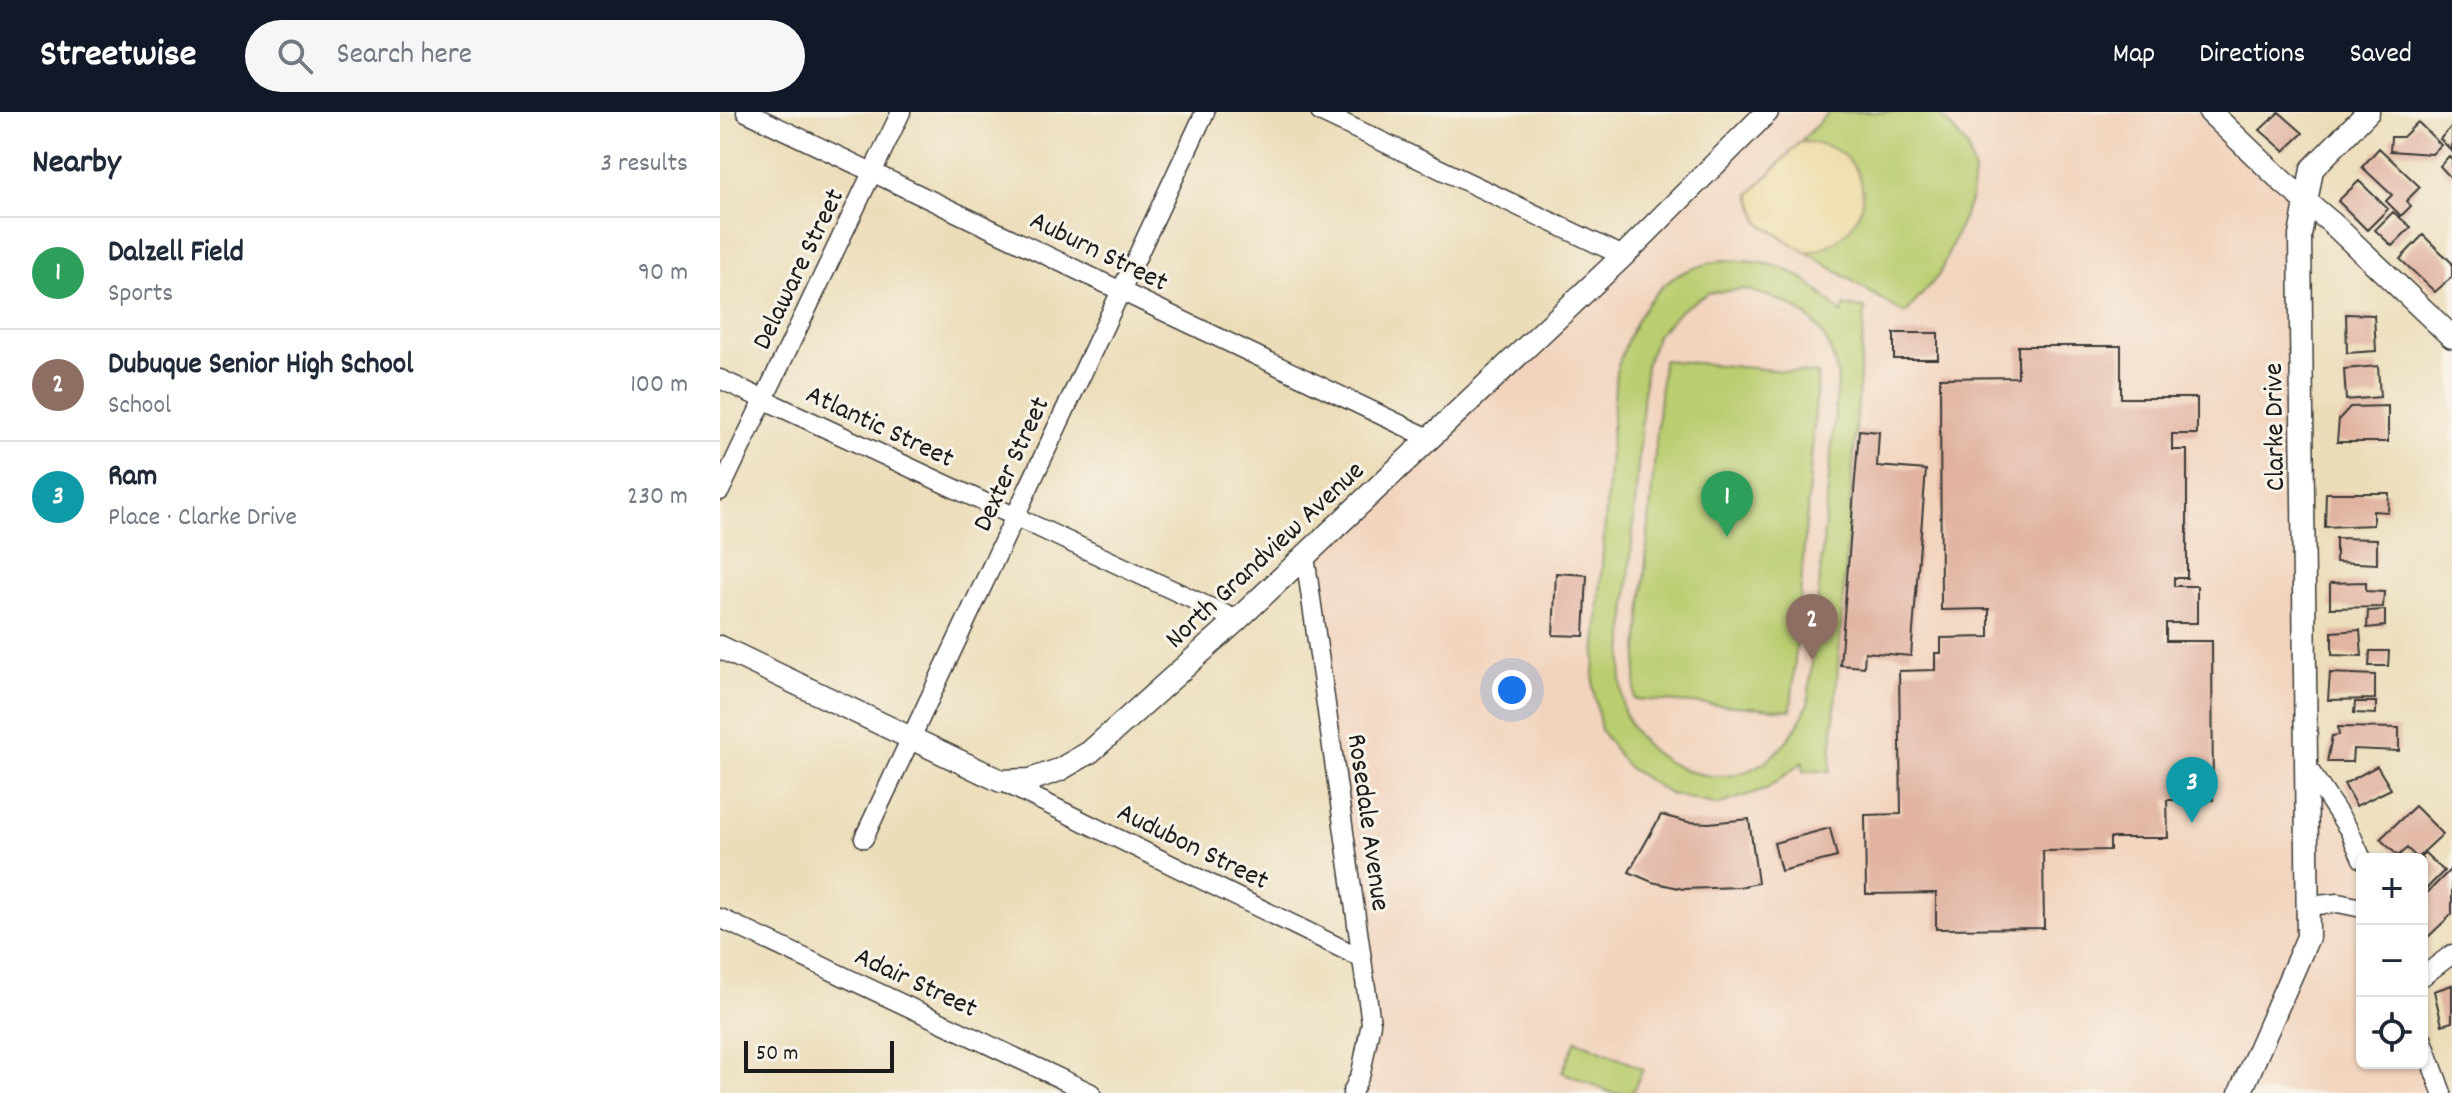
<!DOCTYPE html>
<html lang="en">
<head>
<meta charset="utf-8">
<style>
	:root { --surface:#fff; --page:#f6f6f7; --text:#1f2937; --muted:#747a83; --line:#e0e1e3; --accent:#111827 }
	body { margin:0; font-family:Dekko,sans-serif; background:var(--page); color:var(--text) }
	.controls { position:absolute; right:24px; bottom:24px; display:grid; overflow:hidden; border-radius:12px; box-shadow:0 2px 6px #0004 }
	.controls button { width:72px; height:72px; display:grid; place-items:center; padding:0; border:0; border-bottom:2px solid var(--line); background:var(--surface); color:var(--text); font:40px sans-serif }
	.scale { position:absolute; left:24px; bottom:20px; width:150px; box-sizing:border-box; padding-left:8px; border:4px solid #1c1c1c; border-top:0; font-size:22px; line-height:28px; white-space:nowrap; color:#1c1c1c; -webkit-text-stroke:6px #f7f3e8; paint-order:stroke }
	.you { position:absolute; left:792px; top:578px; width:28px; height:28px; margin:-20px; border:6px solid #fff; border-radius:50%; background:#1a73e8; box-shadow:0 0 0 12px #1a73e833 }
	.badge { display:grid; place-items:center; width:52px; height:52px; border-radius:50%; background:var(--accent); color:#fff; font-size:26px; font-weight:700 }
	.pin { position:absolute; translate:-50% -66px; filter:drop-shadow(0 2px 4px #0008) }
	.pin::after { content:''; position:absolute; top:42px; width:28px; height:24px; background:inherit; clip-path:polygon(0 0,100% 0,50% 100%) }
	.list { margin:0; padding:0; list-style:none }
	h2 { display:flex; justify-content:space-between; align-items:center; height:104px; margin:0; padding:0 32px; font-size:34px }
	h2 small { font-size:26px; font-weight:400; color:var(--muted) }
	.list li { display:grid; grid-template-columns:52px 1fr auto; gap:24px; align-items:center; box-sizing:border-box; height:112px; padding:0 32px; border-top:2px solid var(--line) }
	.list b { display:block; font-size:30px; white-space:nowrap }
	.list p { margin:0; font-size:26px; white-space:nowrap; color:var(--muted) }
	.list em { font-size:26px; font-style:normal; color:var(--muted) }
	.icon { flex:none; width:44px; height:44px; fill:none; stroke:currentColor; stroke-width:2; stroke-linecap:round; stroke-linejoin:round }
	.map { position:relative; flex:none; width:1732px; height:981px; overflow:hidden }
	header { display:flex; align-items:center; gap:48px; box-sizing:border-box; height:112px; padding:0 40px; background:var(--accent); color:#fff }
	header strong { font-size:38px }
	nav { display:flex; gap:44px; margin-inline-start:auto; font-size:28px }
	.search { width:560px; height:72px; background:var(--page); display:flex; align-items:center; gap:20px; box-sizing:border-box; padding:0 28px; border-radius:44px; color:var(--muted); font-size:30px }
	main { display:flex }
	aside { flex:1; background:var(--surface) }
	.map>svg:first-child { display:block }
</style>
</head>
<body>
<header>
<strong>Streetwise</strong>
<div class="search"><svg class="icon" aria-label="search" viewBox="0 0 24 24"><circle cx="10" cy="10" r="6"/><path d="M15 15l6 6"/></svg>Search here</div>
<nav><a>Map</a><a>Directions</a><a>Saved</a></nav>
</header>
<main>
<aside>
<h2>Nearby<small>3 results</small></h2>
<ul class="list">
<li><span class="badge" style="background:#2e9e5b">1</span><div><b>Dalzell Field</b><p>Sports</p></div><em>90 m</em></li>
<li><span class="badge" style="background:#8d6e63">2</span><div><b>Dubuque Senior High School</b><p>School</p></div><em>100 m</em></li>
<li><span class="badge" style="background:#0f9aa8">3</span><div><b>Ram</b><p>Place · Clarke Drive</p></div><em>230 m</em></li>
</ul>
</aside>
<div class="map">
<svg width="1732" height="981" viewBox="0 0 1732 981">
	<rect width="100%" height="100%" fill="#f7f3e8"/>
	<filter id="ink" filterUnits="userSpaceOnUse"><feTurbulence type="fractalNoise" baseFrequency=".0125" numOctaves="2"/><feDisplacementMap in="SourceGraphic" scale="16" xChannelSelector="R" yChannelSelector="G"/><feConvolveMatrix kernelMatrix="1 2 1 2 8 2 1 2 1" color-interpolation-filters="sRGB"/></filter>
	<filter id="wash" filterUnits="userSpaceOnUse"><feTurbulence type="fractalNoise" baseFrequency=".006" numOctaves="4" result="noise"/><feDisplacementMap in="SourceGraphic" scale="32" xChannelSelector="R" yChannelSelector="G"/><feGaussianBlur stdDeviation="1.8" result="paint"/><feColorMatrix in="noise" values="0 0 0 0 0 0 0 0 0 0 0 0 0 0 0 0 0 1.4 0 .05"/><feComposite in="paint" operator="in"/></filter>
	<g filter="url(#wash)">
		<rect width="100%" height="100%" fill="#ecddb9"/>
		<path fill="#f2d4be" d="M1043,0H1492L1580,80L1586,653L1642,747V951H1702L1722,981H632L651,911L585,444Z"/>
		<path fill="#bacd70" stroke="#6b7446" stroke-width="2" fill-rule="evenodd" d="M1109,0H1218L1247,34L1254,60L1251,87L1219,163L1185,202L1040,111L1030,82Z
			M1003,148C1065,150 1079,158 1122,202L1124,194L1145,196L1110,659H1083V650L1046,677L997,693L950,682L906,654L881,618L873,575L896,260C909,220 925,178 966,159C978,154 991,151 1003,148ZM1024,177C1079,192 1108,207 1118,267L1088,592C1076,620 1057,648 1027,659C980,677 920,645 904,599C901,590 902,577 901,568L926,253L937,223L961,198L988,181Z
			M943,248L1098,262L1071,598L914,587Z
			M856,928L923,957L912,981H892L842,960Z"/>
		<path fill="#eeda9e" stroke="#857b5d" stroke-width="2" d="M1080,30C1158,30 1166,122 1087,141L1040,111L1030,82Z"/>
		<g id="blocks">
			<path fill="#e1b2a0" d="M1559,0L1583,21L1564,39L1540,18Z
				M1698,10L1721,33L1712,42L1670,39L1671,25H1683Z
				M1732,14V39L1720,27Z
				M1659,36L1700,75L1686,89L1691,94L1681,104L1666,89L1672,83L1642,55Z
				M1729,44L1732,47V67L1720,54Z
				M1639,69L1668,97L1647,118L1618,89Z
				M1673,100L1691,115L1672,134L1655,118Z
				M1703,123L1732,151V165L1715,180L1680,147Z
				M1626,202L1654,203L1656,239L1627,241Z
				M1174,221H1218V247H1174Z
				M1298,234H1401V286H1477V322H1452V338H1467V466H1454V474H1477V511H1446V529H1492L1493,688H1447L1448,726H1390V738L1323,739L1324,816L1216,817V781L1146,782L1145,703L1181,702L1179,559L1215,558V541H1221V526L1269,525V497L1221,498L1220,266L1298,265Z
				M1658,254L1660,285L1626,288L1624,257Z
				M1668,294V330H1617L1619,307L1630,295Z
				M1139,318L1159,320L1157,354L1206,358L1191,544L1145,540L1144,555L1120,553Z
				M1606,381H1669L1668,400L1653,399V413L1605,415Z
				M1616,426L1657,427V452L1616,450Z
				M836,461L867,463L864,524L833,523Z
				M1646,470V479L1664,480L1663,495L1610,496V471Z
				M1665,498V514L1647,516L1648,499Z
				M1640,518L1642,544L1612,543V520Z
				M1650,539H1669L1668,554H1649Z
				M1610,561L1655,563V587L1608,588Z
				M1635,590H1656V602L1634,601Z
				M1618,615L1679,616V639L1633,637L1632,650H1607L1612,624L1619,623Z
				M1657,654L1671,677L1636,694L1624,672Z
				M1695,694L1723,722L1697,746L1687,736L1678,744L1660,727Z
				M941,703L968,710L989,711L1029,707L1038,771L1019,775L963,777L932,770L909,760Z
				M1110,716L1117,745L1061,759L1054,731Z
				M1705,741L1724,759L1702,781V747H1699Z
				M1732,756V802L1706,827L1702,822V786Z
				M1732,873V910L1722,913L1714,879Z"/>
		</g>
	</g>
	<g filter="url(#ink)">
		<use href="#blocks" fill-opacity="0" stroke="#3b3934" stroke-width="2"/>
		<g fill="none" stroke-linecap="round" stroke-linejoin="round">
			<g stroke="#3b3934" stroke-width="21">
				<path id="minor" d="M26,0L709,326
					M600,0L903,144
					M0,267L517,508
					M0,379L181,0
					M585,444L651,911L641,961L632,981
					M1586,653L1629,718L1642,747
					M281,669L641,846
					M144,726L485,0
					M1587,794L1618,791L1642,796
					M0,806L371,981
					M1702,865L1732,842
					M1702,926L1722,981"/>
			</g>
			<g stroke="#3b3934" stroke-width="25">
				<path id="tertiary" d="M1490,0L1563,70L1613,112L1732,225
					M0,535L281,669L310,668L339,658L370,640L517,508L903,144L1047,0
					M1520,981L1588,825L1580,124L1592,57L1648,0"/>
			</g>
			<use href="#minor" stroke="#fff" stroke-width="18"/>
			<use href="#tertiary" stroke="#fff" stroke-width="22"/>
		</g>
	</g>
	<g text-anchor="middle" stroke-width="6" stroke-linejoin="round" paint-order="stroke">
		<g font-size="28" fill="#1c1c1c" stroke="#f7f3e8">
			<text transform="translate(380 137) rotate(26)" y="10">Auburn Street</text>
			<text transform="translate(76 156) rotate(-64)" y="10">Delaware Street</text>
			<text transform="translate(161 312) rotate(25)" y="10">Atlantic Street</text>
			<text transform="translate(1552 315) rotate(-91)" y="10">Clarke Drive</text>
			<text transform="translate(289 351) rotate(-65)" y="10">Dexter Street</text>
			<text transform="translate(543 441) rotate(-43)" y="10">North Grandview Avenue</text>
			<text transform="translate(651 710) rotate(82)" y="10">Rosedale Avenue</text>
			<text transform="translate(474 732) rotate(26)" y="10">Audubon Street</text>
			<text transform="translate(197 868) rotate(25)" y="10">Adair Street</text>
		</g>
	</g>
</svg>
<div class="controls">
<button>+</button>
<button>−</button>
<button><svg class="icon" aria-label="locate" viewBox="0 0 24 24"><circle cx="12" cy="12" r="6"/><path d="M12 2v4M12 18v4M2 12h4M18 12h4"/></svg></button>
</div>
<div class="scale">50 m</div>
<div class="you"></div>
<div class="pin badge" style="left:1007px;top:425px;background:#2e9e5b">1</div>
<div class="pin badge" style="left:1092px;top:548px;background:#8d6e63">2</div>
<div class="pin badge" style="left:1472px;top:711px;background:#0f9aa8">3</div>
</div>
</main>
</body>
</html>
